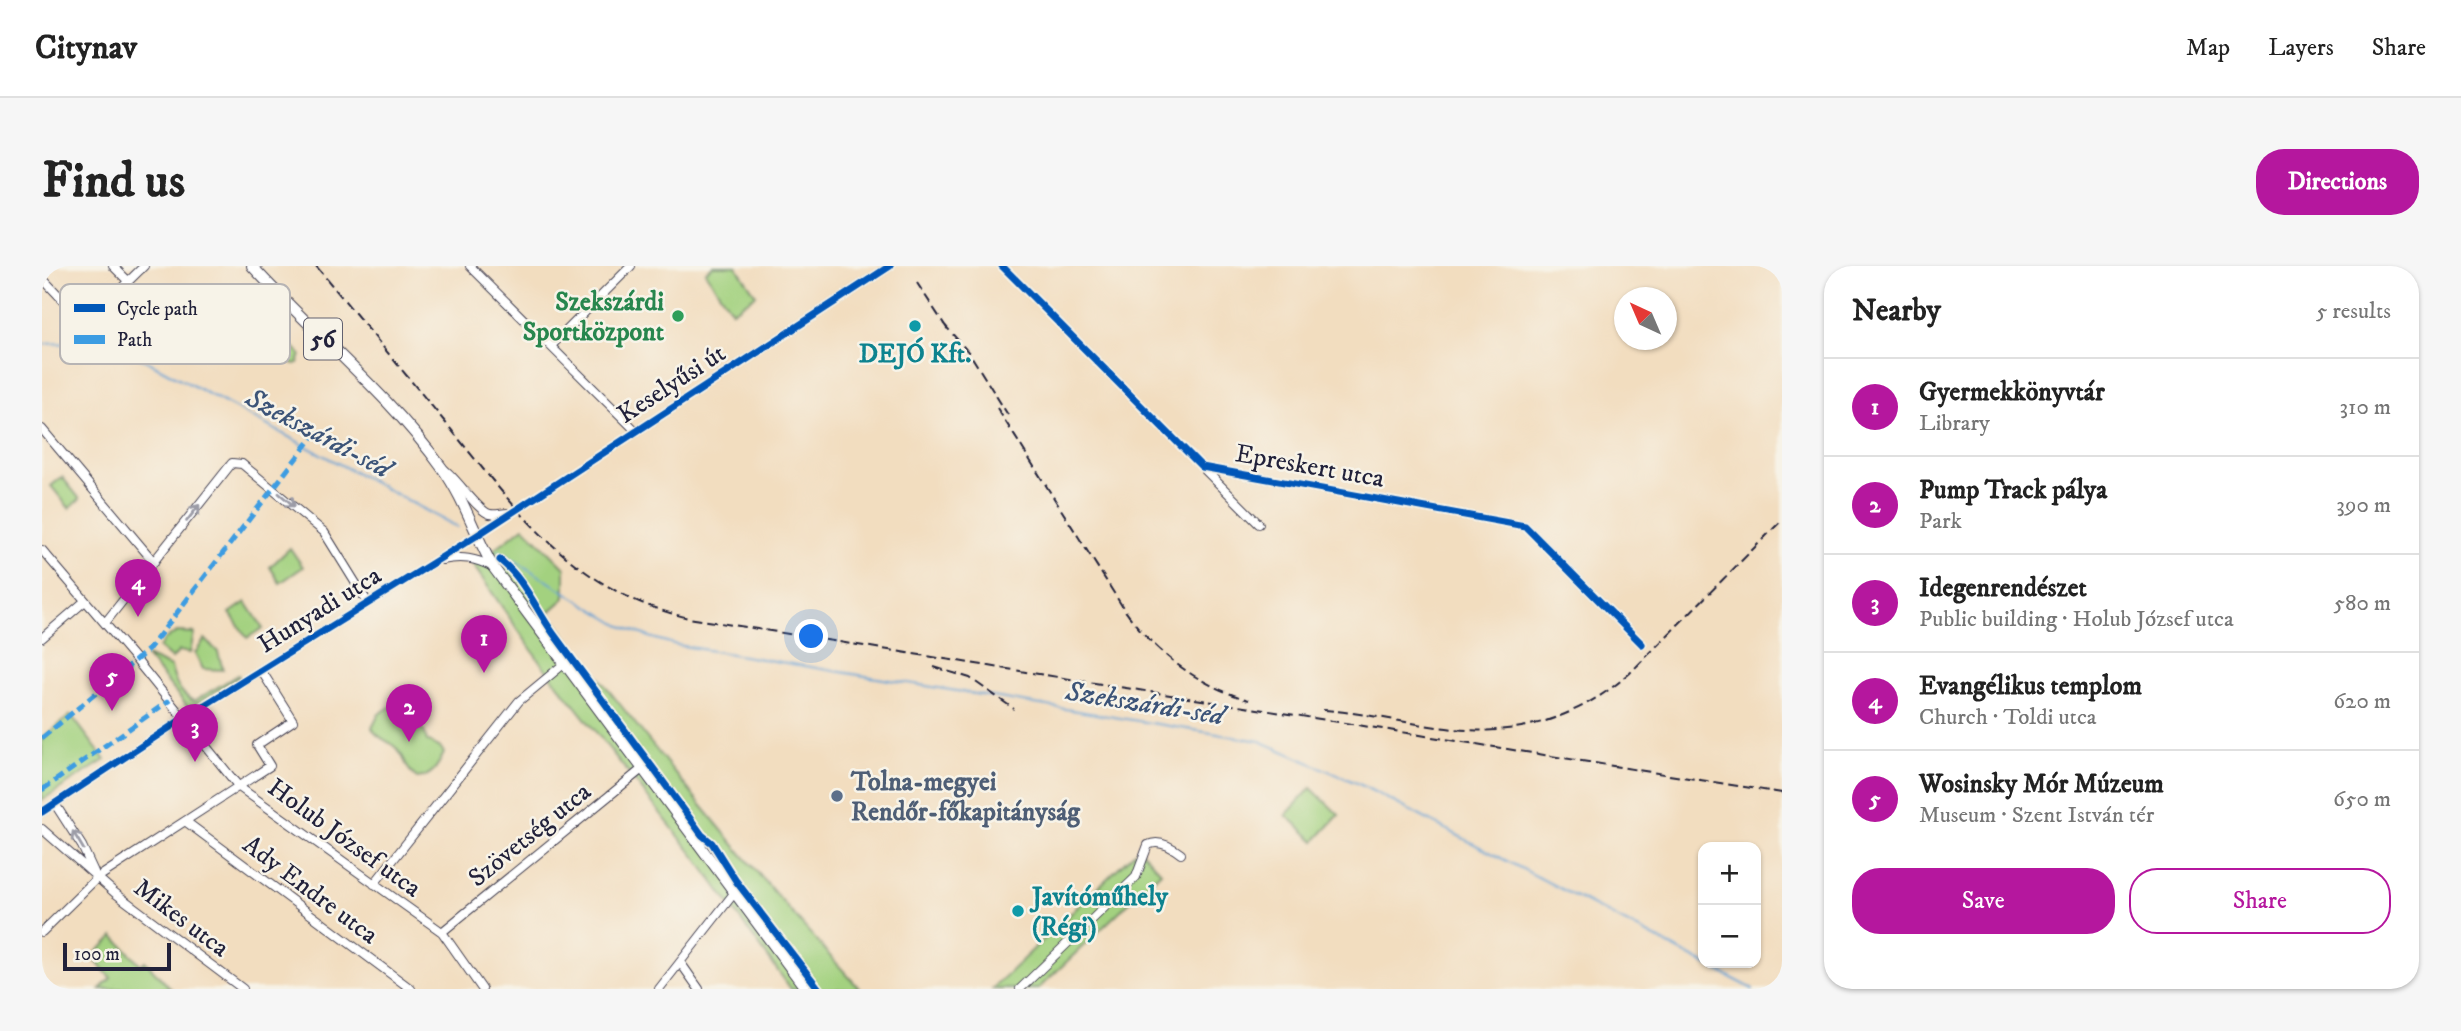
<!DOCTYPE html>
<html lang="en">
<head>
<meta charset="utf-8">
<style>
	:root { --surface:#fff; --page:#f6f6f6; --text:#222; --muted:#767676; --line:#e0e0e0; --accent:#b5179e }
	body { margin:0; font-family:"IM FELL DW Pica",serif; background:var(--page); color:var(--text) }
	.controls { position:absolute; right:21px; bottom:21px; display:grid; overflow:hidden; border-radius:14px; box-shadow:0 2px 5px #0004 }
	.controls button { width:63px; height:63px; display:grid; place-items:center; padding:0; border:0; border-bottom:2px solid var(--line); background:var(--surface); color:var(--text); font:35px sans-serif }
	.compass { position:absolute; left:1572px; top:21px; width:63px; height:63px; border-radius:50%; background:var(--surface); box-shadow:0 2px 5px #0004; rotate:316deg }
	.scale { position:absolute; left:21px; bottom:18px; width:108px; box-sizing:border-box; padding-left:7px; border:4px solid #22223b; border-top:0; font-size:19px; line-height:24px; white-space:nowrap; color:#22223b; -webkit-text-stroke:5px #f7f3e8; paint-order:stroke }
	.you { position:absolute; left:770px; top:371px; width:24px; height:24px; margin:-18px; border:5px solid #fff; border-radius:50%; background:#1a73e8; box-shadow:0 0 0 10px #1a73e833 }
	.badge { display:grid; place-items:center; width:46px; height:46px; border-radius:50%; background:var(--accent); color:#fff; font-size:23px; font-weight:700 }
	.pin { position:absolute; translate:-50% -58px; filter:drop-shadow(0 2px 4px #0008) }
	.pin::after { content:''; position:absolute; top:37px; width:24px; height:21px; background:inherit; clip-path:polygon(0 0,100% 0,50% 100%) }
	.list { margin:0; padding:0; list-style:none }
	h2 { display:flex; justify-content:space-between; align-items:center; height:91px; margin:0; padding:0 28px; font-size:30px }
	h2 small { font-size:23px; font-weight:400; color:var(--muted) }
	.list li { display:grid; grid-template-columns:46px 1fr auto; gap:21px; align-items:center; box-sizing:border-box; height:98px; padding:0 28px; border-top:2px solid var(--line) }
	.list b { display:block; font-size:26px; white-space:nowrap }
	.list p { margin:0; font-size:23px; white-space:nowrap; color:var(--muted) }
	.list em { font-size:23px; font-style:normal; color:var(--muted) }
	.actions { display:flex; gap:14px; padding:21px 28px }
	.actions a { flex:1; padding:16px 0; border:2px solid var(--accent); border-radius:28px; text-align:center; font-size:24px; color:var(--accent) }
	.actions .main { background:var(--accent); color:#fff }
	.map { position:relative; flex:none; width:1740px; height:723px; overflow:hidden; border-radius:28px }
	header { display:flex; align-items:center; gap:42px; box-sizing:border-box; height:98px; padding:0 35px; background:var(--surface); border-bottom:2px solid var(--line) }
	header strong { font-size:33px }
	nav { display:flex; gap:38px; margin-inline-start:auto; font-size:24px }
	.intro { display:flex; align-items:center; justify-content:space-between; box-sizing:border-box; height:168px; padding:0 42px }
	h1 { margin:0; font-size:49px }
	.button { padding:18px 32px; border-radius:28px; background:var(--accent); color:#fff; font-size:24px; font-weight:700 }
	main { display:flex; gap:42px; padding:0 42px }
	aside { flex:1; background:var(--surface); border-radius:28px; box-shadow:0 2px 5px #0004 }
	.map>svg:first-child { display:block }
</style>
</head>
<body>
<header>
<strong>Citynav</strong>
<nav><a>Map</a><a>Layers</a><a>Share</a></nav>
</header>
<div class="intro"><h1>Find us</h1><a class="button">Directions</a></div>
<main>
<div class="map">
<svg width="1740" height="723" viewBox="0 0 1740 723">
	<rect width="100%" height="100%" fill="#f7f3e8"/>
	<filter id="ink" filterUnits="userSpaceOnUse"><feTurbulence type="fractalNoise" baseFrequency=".0143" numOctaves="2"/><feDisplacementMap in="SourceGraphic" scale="14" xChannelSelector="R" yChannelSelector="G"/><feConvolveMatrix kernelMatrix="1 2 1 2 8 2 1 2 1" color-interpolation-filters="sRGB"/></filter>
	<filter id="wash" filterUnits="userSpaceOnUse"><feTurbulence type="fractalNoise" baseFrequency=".00686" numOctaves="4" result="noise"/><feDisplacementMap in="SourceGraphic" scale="28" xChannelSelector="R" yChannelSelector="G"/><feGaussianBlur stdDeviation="1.57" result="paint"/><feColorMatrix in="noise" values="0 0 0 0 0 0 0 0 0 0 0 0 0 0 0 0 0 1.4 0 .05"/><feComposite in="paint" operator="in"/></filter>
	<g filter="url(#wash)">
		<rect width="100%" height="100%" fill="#f2ddbf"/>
		<path fill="#a3d17f" stroke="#627a5d" stroke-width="2" d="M671,0H694L714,29L690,45L663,6Z
			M234,62L259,89L256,97L252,98L215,81L218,75Z
			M20,211L38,233L27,242L9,220Z
			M482,261L523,302V332L506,347C607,476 707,602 818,723H749L654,592L499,397L431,299Z
			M248,282L261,301L238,317L228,301Z
			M204,336L221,362L205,372L188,347Z
			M135,366L152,367L148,387L137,385L130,393L117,382L122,374Z
			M163,373L176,386L181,404L161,403L153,387Z
			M104,390L129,401C132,415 139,429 152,435L196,409L197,411L151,440H145Z
			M350,440L382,465L385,475L399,482L402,487C396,500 390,511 375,512C362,502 365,494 356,484C348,474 336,474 330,462L337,448Z
			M29,449L63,494L0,534V472Z
			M1269,522L1297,549L1273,575L1244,549Z
			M1097,582L1119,606L996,723H950Z
			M72,670L99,699L103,695L129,723H58L69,712L50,691Z"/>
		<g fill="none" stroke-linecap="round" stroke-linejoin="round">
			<path stroke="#62a0d3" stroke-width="2" d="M0,78C35,76 70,82 103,94L415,261
				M457,285L577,359L607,371L635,379L1218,475L1319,519L1711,723"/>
		</g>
	</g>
	<g filter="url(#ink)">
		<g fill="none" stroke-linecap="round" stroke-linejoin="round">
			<g stroke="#413e4f" stroke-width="10">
				<path id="minor" d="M71,0L86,15
					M428,0L594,165
					M960,0L1160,201L1483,260L1600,378
					M0,12L39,53L47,54L102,0
					M509,80L589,0
					M0,163L112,296
					M1160,201L1217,258
					M403,204C415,213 437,246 448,248C454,249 460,247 466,247
					M0,284L95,395L197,521L400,666L440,723
					M400,294C420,290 433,292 451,301
					M63,357L190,197L200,198L282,266L326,337
					M0,372L43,335
					M13,538L40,580L52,606
					M0,546L142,452L434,270L848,0
					M143,555L369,723
					M0,563L73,627L201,723
					M332,618L477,435L523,397
					M0,666L55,612L228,500L215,479L251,455L219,404
					M400,666L600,503
					M638,696L657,723
					M617,723L693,626
					M978,723L1094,611L1106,579C1117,573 1130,581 1139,588"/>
			</g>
			<g stroke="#413e4f" stroke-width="12">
				<path id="major" d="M210,0C272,68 346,127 400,202C422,232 433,269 451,301L764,723"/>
			</g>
			<use href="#minor" stroke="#fff" stroke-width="8"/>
			<use href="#major" stroke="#fff" stroke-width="10"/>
			<path stroke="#22223b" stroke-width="2" stroke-dasharray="10 5" stroke-linecap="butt" d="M274,0C317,52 360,104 403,156C475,244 530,325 647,352L1740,527
				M875,17L906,64
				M901,57L928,88L966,149
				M955,142L1082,343C1113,387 1155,419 1207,434
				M892,401L928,412L972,443
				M1281,444C1329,447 1376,461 1425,464C1486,468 1543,447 1588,407L1740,254"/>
			<path stroke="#3c9ce2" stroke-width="5" stroke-dasharray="10 5" stroke-linecap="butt" d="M0,472L106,384L277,163
				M0,524L128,434"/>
			<g stroke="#f7f3e8" stroke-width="11">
				<path id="cycleway" d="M960,0L1160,201L1483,260L1600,378
					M458,294C483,314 493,342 511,367C560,434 611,501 660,569L670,577L694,615L777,723
					M0,546L142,452L434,270L848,0"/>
			</g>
			<use href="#cycleway" stroke="#0057b8" stroke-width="7"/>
		</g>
		<defs><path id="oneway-shaft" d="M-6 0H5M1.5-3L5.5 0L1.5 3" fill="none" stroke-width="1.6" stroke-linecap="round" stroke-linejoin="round" transform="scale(1.75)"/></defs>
		<g stroke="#9c9ca7">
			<use href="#oneway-shaft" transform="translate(245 234) rotate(40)"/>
			<use href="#oneway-shaft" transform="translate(151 247) rotate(-52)"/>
			<use href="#oneway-shaft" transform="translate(36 574) rotate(-121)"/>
		</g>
	</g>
	<circle fill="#2e9e5b" stroke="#f7f3e8" stroke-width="2.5" cx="636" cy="50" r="7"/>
	<g fill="#0f9aa8" stroke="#f7f3e8" stroke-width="2.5">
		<circle cx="873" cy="60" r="7"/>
		<circle cx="976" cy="645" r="7"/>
	</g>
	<circle fill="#5c6f8a" stroke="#f7f3e8" stroke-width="2.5" cx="795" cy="530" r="7"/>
	<g text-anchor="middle" stroke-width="5" stroke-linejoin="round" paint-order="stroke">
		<rect fill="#f7f3e8" stroke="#62616f" stroke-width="2" x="262" y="52.5" width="38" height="41" rx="5"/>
		<g font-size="24" font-weight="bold" fill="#22223b">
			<text x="281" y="81">56</text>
		</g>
		<g font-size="26" font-weight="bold" fill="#27864d" stroke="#f7f3e8" text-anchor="end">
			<text x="622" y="44">Szekszárdi<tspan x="622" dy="30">Sportközpont</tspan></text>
		</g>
		<g font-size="26" font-weight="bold" fill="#0d838f" stroke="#f7f3e8">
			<text x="873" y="96">DEJÓ Kft.</text>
			<text x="990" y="639" text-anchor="start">Javítóműhely<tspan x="990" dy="30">(Régi)</tspan></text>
		</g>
		<g font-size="26" fill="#22223b" stroke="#f7f3e8">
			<text transform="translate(629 117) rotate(-33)" y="9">Keselyűsi út</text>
			<text transform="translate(1268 199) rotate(10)" y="9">Epreskert utca</text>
			<text transform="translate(277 343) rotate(-32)" y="9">Hunyadi utca</text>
			<text transform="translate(487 568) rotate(-39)" y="9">Szövetség utca</text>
			<text transform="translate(303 571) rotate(36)" y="9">Holub József utca</text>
			<text transform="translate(269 623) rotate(37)" y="9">Ady Endre utca</text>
			<text transform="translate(140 651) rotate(37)" y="9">Mikes utca</text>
		</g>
		<g font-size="26" font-weight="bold" fill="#4e5e75" stroke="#f7f3e8" text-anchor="start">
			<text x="809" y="524">Tolna-megyei<tspan x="809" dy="30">Rendőr-főkapitányság</tspan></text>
		</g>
		<g font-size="28" font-style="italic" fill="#3c5478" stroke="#f7f3e8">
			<text transform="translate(277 166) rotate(28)" y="10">Szekszárdi-séd</text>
			<text transform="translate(1103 436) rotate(9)" y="10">Szekszárdi-séd</text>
		</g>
	</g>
	<rect x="18" y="18" width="230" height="80" rx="10" fill="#f7f3e8" stroke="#b7b4b4" stroke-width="2"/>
	<rect x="32" y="38" width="31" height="8" fill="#0057b8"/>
	<rect x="32" y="69" width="31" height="9" fill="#3c9ce2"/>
	<g font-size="19" fill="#22223b">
		<text x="75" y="49">Cycle path</text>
		<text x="75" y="80">Path</text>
	</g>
</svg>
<div class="controls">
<button>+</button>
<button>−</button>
</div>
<svg class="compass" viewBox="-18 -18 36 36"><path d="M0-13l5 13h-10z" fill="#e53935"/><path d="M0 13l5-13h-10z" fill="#767676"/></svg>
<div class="scale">100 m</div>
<div class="you"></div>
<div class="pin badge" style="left:442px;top:407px">1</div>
<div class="pin badge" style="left:367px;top:476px">2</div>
<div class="pin badge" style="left:153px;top:496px">3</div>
<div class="pin badge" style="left:96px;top:351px">4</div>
<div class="pin badge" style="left:70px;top:445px">5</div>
</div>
<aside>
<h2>Nearby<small>5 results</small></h2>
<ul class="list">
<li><span class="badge">1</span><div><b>Gyermekkönyvtár</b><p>Library</p></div><em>310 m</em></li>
<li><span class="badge">2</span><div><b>Pump Track pálya</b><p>Park</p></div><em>390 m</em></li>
<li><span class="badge">3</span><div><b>Idegenrendészet</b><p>Public building · Holub József utca</p></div><em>580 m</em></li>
<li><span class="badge">4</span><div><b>Evangélikus templom</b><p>Church · Toldi utca</p></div><em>620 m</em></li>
<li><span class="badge">5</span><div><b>Wosinsky Mór Múzeum</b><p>Museum · Szent István tér</p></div><em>650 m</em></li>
</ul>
<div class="actions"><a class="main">Save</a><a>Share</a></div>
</aside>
</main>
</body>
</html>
